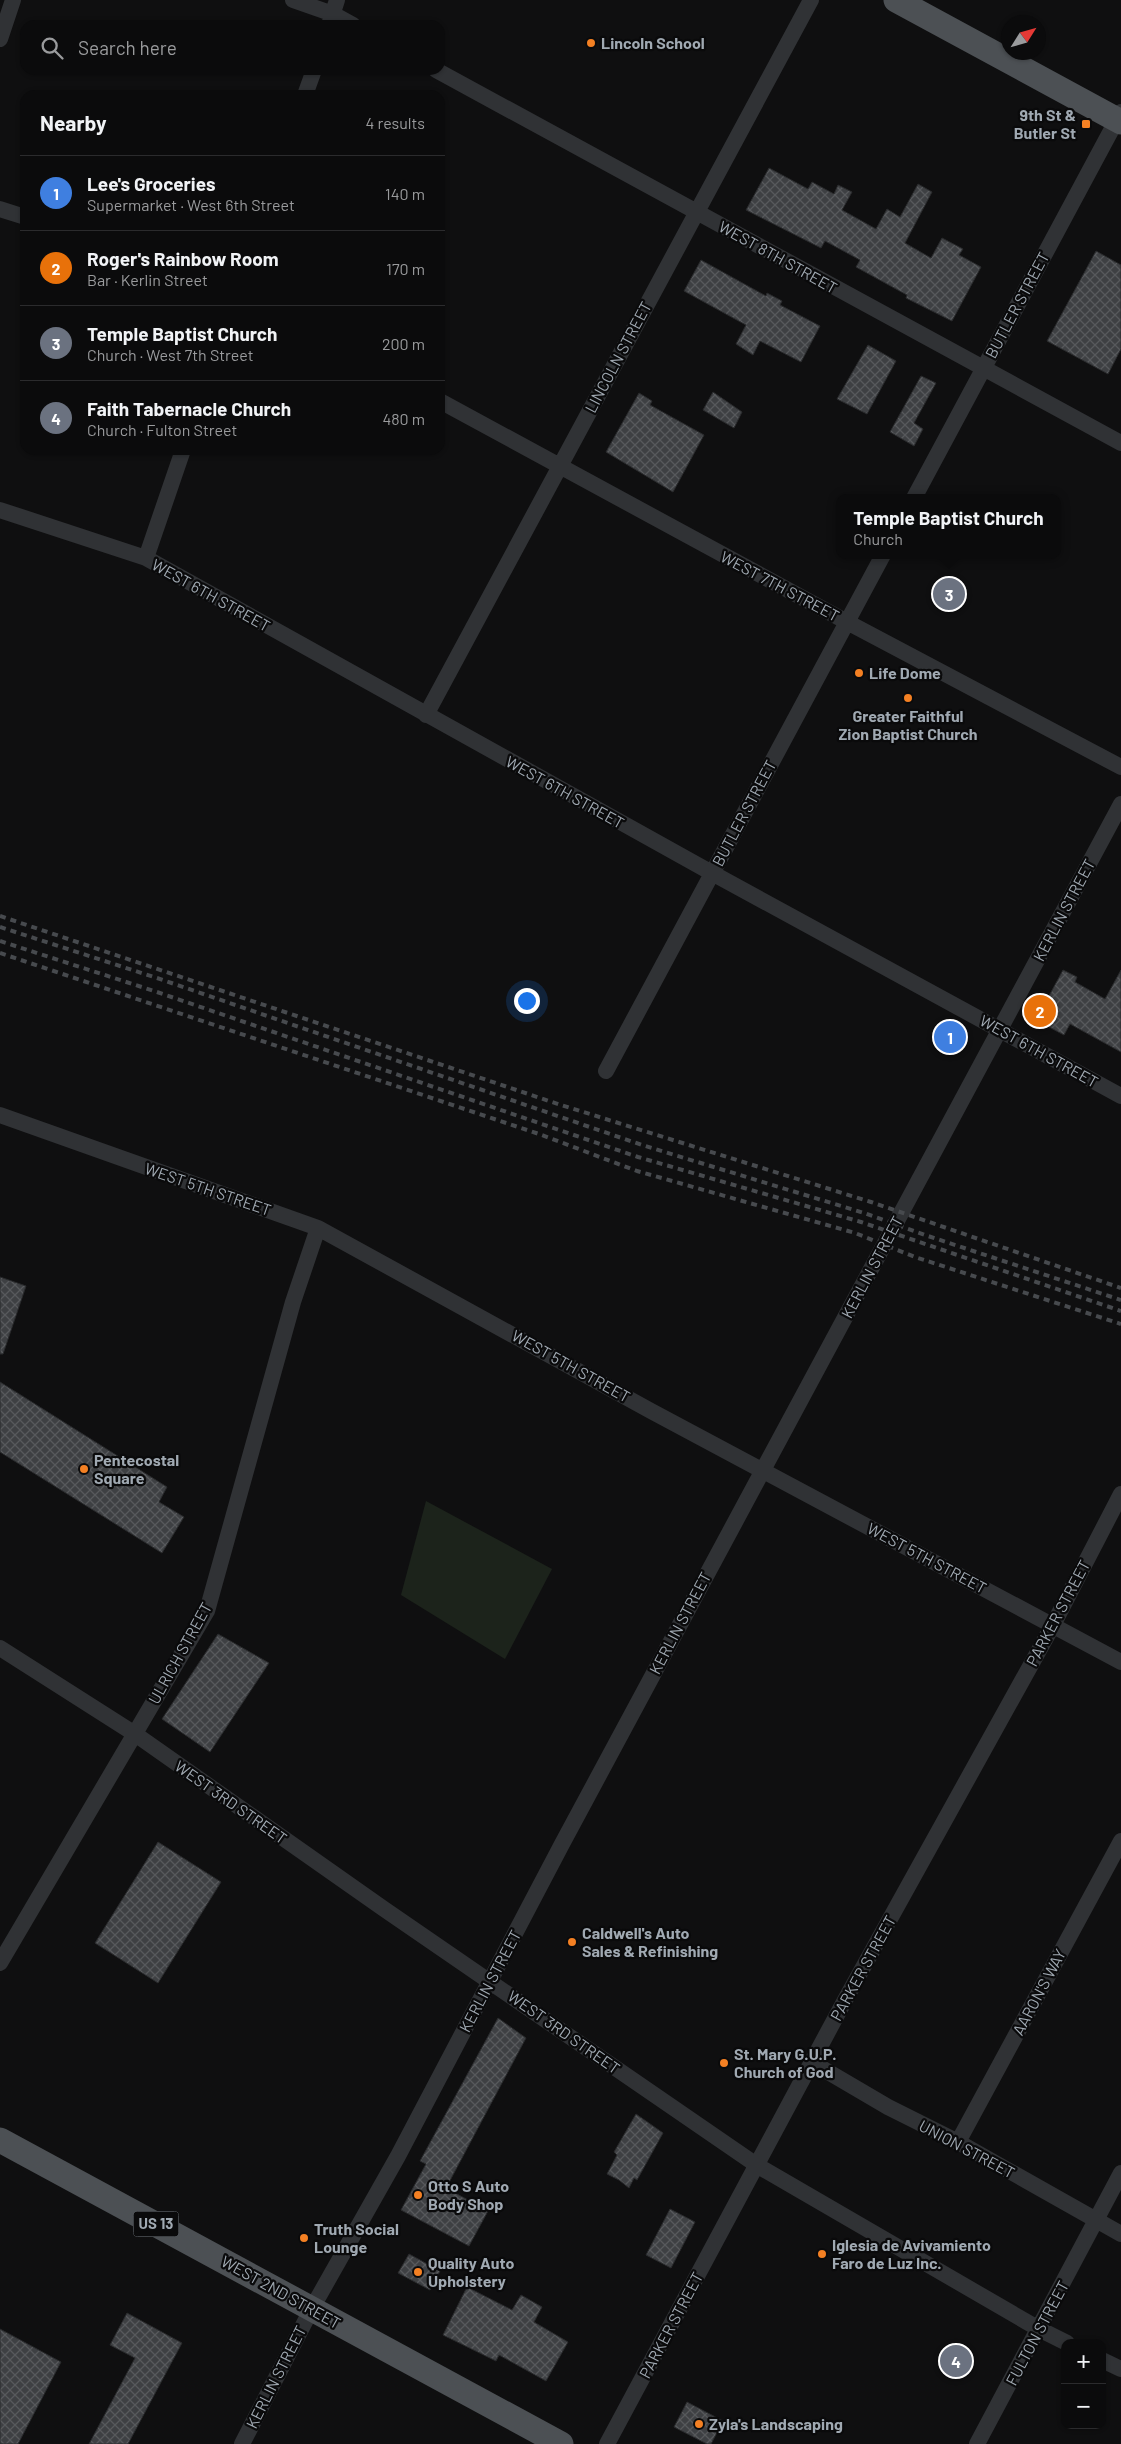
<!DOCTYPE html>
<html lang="en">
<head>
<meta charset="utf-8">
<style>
	:root { --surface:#0b0b0c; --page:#19191a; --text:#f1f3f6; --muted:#9a9b9d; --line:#2b2b2d; --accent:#b45309 }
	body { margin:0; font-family:Barlow,sans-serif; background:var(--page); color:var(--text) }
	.controls { position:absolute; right:15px; bottom:15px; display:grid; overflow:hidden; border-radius:10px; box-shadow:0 1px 4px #0004 }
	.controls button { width:45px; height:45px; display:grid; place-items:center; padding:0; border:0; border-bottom:1px solid var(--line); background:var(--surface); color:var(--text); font:25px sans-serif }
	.compass { position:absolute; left:1001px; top:15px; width:45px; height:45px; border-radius:50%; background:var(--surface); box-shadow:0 1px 4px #0004; rotate:53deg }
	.you { position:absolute; left:526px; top:1000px; width:18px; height:18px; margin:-12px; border:4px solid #fff; border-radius:50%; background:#1a73e8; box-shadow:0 0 0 8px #1a73e833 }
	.badge { display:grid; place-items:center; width:32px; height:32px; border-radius:50%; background:var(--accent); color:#fff; font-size:16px; font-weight:700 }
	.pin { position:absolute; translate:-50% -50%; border:2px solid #fff; box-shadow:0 1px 5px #0006 }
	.popup { position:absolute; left:836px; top:494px; width:225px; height:65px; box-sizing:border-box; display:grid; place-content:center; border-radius:10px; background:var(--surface); filter:drop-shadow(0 1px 4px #0005); font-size:16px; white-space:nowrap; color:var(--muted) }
	.popup b { font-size:19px; color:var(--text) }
	.popup::after { content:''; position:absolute; left:50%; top:100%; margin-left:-10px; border:10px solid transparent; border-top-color:var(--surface) }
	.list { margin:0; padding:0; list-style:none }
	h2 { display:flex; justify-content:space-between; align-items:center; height:65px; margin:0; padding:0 20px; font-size:21px }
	h2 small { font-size:16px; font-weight:400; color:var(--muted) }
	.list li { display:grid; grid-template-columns:32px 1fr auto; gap:15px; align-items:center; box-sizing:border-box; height:75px; padding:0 20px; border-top:1px solid var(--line) }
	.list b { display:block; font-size:19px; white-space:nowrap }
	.list p { margin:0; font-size:16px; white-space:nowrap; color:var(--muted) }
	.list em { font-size:16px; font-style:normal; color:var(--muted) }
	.icon { flex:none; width:28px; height:28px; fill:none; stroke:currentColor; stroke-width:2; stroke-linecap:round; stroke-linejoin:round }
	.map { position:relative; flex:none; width:1121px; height:2444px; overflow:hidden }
	.search { position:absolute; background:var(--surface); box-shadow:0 1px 4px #0004; left:20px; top:20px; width:425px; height:55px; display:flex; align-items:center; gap:12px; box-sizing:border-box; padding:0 18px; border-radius:15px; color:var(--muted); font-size:19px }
	.panel { position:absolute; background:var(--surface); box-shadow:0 1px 4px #0004; left:20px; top:90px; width:425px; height:365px; border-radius:15px }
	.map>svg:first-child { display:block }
</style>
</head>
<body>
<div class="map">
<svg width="1121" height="2444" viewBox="0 0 1121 2444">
	<defs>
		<pattern id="building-cross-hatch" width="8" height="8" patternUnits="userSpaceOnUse" patternTransform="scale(1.25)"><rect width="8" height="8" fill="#3e4043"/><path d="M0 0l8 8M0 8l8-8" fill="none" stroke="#57595c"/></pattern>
	</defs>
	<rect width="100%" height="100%" fill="#0f0f10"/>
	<path fill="#1c231b" d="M426,1501L552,1569L505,1659L401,1595Z"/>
	<path fill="url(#building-cross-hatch)" stroke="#292a2c" d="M769,168L808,189L812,182L834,194L838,185L852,192L842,210L876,229L887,209L900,217L918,184L932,192L905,243L931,258L942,238L963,249L959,255L981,267L952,321L906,298L907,295L856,267L860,260L825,241L821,248L746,210Z
		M1096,251L1121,265V349L1108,374L1047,341Z
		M701,260L766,296L767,293L782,301L780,305L820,326L801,362L760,341L753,355L736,344L746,325L684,291Z
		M868,345L896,361L867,414L837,399Z
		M921,376L936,383L914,423L923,429L914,446L890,432Z
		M713,392L742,412L734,428L703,410Z
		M639,393L652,401L650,405L704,435L673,492L606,452Z
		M1063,970L1077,977L1075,982L1105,999L1121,970V1052L1070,1024L1064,1035L1036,1020Z
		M0,1277L26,1286L3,1354H0Z
		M0,1382L167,1487L159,1502L184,1517L162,1553L0,1452Z
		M218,1634L269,1663L210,1752L162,1719Z
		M158,1842L221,1882L158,1983L95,1943Z
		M498,2018L526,2038L446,2188L488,2211L469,2246L401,2210L426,2164L420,2161Z
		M636,2114L663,2133L637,2180L634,2178L629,2188L619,2180L607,2174L617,2155L614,2152Z
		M670,2209L695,2222L671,2268L646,2255Z
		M409,2254L440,2271L430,2290L398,2273Z
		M467,2287L512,2310L521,2295L542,2307L534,2322L568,2342L546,2381L499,2355L496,2361L443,2335Z
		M127,2313L182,2343L128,2444H89L135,2358L110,2345Z
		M0,2329L61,2362L18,2444H0Z
		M687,2402L723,2421L711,2444H707L674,2427Z"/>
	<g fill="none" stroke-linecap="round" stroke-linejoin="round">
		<path stroke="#303235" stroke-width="16" d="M293,0L333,14L353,25
			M329,25L337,0
			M0,39L13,0
			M436,70L1121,443
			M305,95L314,70
			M0,209L25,217
			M440,401L847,622L1121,767
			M914,498L1121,112
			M0,510L146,558L712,873L1121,1096
			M146,558L183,450
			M426,715L811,0
			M606,1071L883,555
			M0,1115L318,1228L651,1411L1121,1662
			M0,1648L135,1734L384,1909L758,2166L1039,2329L1067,2343
			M0,1963L207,1611L293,1302L318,1228
			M813,2063L888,2107L958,2142L1121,2234
			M958,2142L1121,1841
			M1102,2360L1121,2369
			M242,2444L311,2310L398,2156L562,1844L1121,804
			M607,2444L845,2000L1053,1625L1121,1494
			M977,2444L1121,2173"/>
		<path stroke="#4c5054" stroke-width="25" d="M896,0L1121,122
			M0,2140L561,2444"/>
		<path stroke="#474a4e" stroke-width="4" stroke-dasharray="6 5" stroke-linecap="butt" d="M0,916L561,1105L871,1202L1121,1288
			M0,927L157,978L642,1145L864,1213L925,1235L1121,1300
			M0,941L154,991L638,1157L861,1222L1121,1311
			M0,953L539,1134L637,1171L855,1233L915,1257L1121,1324"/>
	</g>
	<g fill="#f48023" stroke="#0a0a0b" stroke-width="2">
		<circle cx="591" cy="43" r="5"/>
		<rect x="1081" y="119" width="10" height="10" rx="2.5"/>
		<circle cx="859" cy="673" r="5"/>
		<circle cx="908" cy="698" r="5"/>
		<circle cx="84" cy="1469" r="5"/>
		<circle cx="572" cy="1942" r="5"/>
		<circle cx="724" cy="2063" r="5"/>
		<circle cx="418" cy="2195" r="5"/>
		<circle cx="304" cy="2238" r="5"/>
		<circle cx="822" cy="2254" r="5"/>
		<circle cx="418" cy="2272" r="5"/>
		<circle cx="699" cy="2424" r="5"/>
	</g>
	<g text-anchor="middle" stroke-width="4.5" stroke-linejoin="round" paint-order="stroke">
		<rect fill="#0a0a0b" stroke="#737980" stroke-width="1" x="133.5" y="2211.5" width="45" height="25" rx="4"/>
		<g font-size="15" font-weight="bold" fill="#a0a9b2">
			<text x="156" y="2229">US 13</text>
		</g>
		<g font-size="16" font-weight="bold" fill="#a0a9b2" stroke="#0a0a0b" text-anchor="start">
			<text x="601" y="49">Lincoln School</text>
			<text x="1076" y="121" text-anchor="end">9th St &amp;<tspan x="1076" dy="18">Butler St</tspan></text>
			<text x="869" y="679">Life Dome</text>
			<text x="908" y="722" text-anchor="middle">Greater Faithful<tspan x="908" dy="18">Zion Baptist Church</tspan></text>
			<text x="94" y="1466">Pentecostal<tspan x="94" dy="18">Square</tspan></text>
			<text x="582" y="1939">Caldwell's Auto<tspan x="582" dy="18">Sales &amp; Refinishing</tspan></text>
			<text x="734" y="2060">St. Mary G.U.P.<tspan x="734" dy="18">Church of God</tspan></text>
			<text x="428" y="2192">Otto S Auto<tspan x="428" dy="18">Body Shop</tspan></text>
			<text x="314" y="2235">Truth Social<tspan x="314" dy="18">Lounge</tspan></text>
			<text x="832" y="2251">Iglesia de Avivamiento<tspan x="832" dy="18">Faro de Luz Inc.</tspan></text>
			<text x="428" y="2269">Quality Auto<tspan x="428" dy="18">Upholstery</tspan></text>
			<text x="709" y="2430">Zyla's Landscaping</text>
		</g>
		<g font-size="16" fill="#a0a9b2" stroke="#0a0a0b">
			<text transform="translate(778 257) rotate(29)" y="6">WEST 8TH STREET</text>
			<text transform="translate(1017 305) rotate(-62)" y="6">BUTLER STREET</text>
			<text transform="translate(618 357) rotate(-62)" y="6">LINCOLN STREET</text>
			<text transform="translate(780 586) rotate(28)" y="6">WEST 7TH STREET</text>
			<text transform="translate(211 595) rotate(29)" y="6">WEST 6TH STREET</text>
			<text transform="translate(565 792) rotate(29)" y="6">WEST 6TH STREET</text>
			<text transform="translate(744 813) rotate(-62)" y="6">BUTLER STREET</text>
			<text transform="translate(1064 910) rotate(-62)" y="6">KERLIN STREET</text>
			<text transform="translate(1039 1051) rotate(29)" y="6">WEST 6TH STREET</text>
			<text transform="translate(208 1189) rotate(19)" y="6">WEST 5TH STREET</text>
			<text transform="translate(872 1267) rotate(-62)" y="6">KERLIN STREET</text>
			<text transform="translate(571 1366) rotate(29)" y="6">WEST 5TH STREET</text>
			<text transform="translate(927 1558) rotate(28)" y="6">WEST 5TH STREET</text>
			<text transform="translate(1058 1613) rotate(-62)" y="6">PARKER STREET</text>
			<text transform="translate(680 1623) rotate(-62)" y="6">KERLIN STREET</text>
			<text transform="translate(180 1653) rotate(-61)" y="6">ULRICH STREET</text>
			<text transform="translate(231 1802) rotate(35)" y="6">WEST 3RD STREET</text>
			<text transform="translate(863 1968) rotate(-61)" y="6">PARKER STREET</text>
			<text transform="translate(490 1981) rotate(-62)" y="6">KERLIN STREET</text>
			<text transform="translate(1039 1992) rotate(-62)" y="6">AARON'S WAY</text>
			<text transform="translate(564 2032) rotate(35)" y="6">WEST 3RD STREET</text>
			<text transform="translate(967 2149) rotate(28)" y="6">UNION STREET</text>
			<text transform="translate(281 2292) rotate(29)" y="6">WEST 2ND STREET</text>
			<text transform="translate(671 2325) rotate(-62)" y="6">PARKER STREET</text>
			<text transform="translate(1037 2333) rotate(-62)" y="6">FULTON STREET</text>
			<text transform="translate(276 2377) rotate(-63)" y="6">KERLIN STREET</text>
		</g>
	</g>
</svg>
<div class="controls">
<button>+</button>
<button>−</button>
</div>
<svg class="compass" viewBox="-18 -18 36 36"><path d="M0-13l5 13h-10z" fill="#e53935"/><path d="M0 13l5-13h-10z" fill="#9a9b9d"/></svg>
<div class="you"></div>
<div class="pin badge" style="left:950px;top:1037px;background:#3f7fe0">1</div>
<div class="pin badge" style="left:1040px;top:1011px;background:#e8710a">2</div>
<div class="pin badge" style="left:949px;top:594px;background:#6b7280">3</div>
<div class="popup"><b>Temple Baptist Church</b>Church</div>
<div class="pin badge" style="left:956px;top:2361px;background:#6b7280">4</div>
<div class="search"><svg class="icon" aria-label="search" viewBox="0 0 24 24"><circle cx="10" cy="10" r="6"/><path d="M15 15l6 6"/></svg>Search here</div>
<section class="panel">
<h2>Nearby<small>4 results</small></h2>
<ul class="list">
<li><span class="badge" style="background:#3f7fe0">1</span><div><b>Lee's Groceries</b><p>Supermarket · West 6th Street</p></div><em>140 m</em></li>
<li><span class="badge" style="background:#e8710a">2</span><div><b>Roger's Rainbow Room</b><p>Bar · Kerlin Street</p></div><em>170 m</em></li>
<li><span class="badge" style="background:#6b7280">3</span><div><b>Temple Baptist Church</b><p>Church · West 7th Street</p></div><em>200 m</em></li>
<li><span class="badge" style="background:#6b7280">4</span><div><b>Faith Tabernacle Church</b><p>Church · Fulton Street</p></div><em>480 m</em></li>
</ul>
</section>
</div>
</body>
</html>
